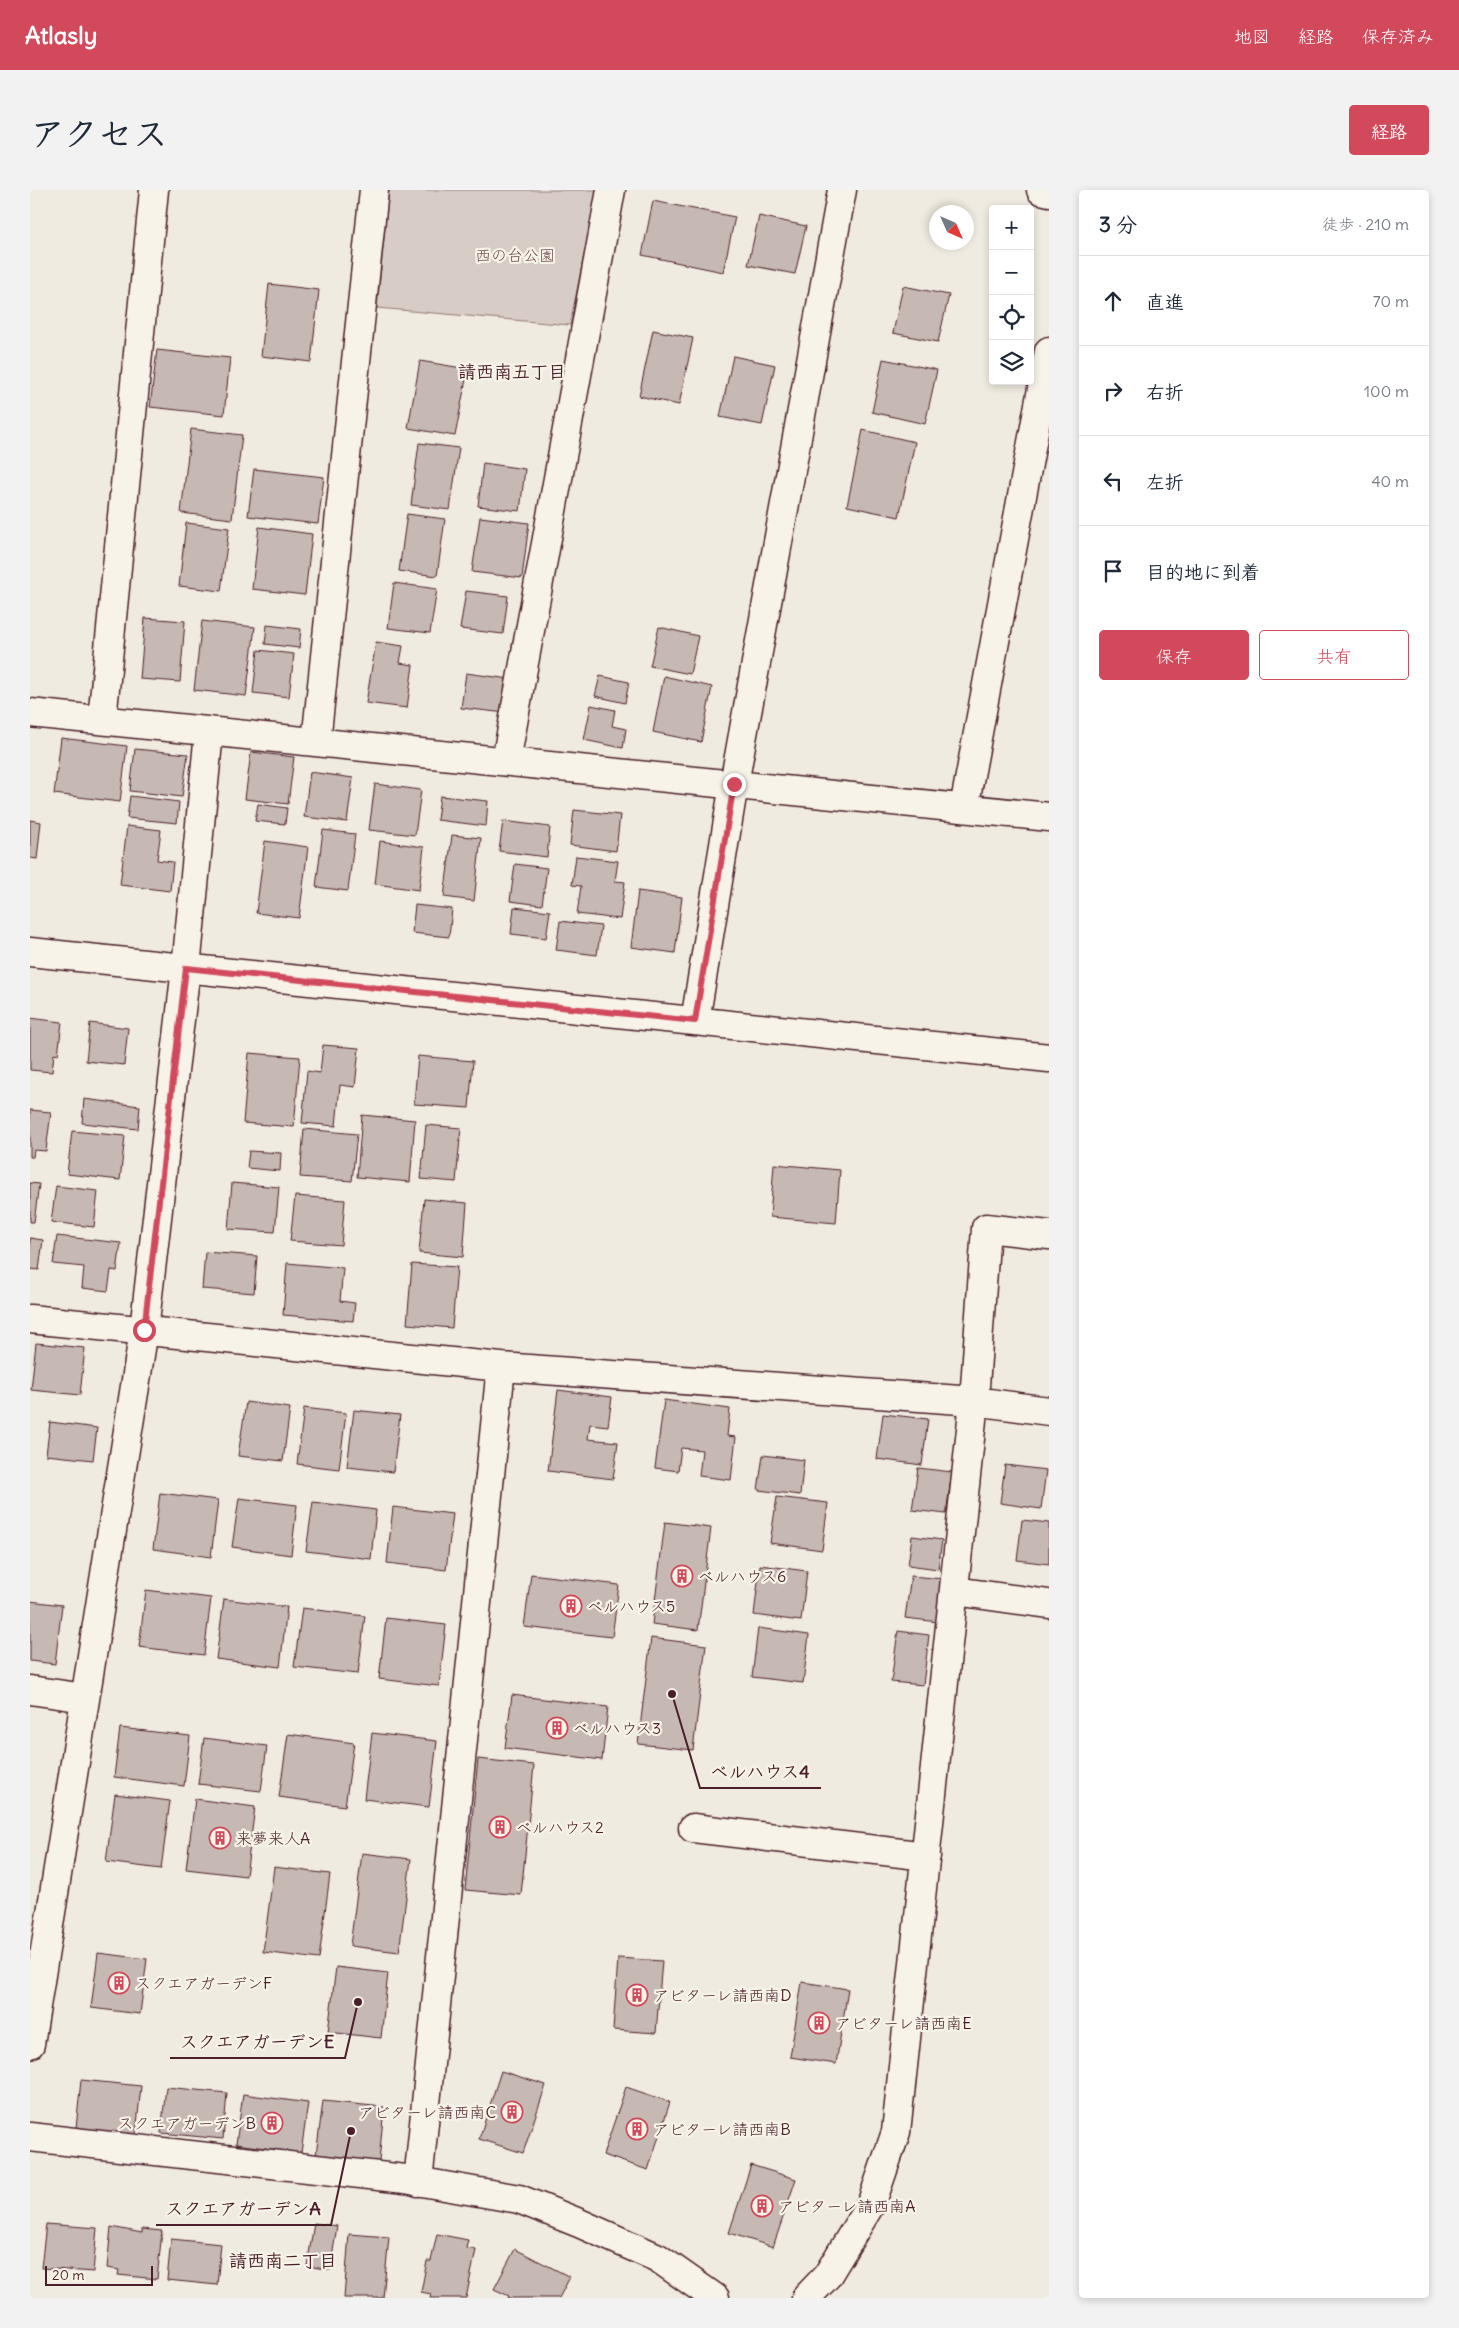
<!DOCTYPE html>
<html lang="ja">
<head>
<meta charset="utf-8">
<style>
	:root { --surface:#fff; --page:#f2f2f3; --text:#1f2937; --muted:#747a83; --line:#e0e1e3; --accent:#d1495b }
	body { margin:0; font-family:Delius,"Klee One",sans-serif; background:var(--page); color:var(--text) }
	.controls { position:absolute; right:15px; top:15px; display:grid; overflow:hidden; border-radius:5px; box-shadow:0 2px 8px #0003 }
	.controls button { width:45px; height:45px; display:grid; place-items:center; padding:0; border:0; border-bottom:1px solid var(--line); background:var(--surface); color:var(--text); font:25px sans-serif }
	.compass { position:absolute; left:899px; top:15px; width:45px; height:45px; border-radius:50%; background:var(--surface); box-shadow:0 2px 8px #0003; rotate:135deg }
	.scale { position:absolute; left:15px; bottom:12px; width:108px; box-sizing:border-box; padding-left:5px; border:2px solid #4a1f2b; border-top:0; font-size:14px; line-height:18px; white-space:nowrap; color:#4a1f2b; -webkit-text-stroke:4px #f7f3e8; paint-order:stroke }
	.stop { position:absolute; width:15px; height:15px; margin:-11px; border:4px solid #d1495b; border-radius:50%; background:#fff }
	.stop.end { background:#d1495b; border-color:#fff; box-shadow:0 1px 5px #0008 }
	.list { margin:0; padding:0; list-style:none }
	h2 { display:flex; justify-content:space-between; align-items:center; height:65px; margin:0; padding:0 20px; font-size:21px }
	h2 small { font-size:16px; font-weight:400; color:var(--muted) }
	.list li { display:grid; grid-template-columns:32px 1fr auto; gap:15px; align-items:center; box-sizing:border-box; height:90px; padding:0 20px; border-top:1px solid var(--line) }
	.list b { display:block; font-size:19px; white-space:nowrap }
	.list em { font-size:16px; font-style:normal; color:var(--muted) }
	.actions { display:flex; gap:10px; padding:15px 20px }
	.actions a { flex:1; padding:11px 0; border:1px solid var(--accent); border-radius:5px; text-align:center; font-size:18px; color:var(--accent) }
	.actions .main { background:var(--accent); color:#fff }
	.icon { flex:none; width:28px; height:28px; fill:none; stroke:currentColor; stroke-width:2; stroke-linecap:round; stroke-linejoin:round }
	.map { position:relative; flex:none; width:1019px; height:2108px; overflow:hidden; border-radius:5px }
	header { display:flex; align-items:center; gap:30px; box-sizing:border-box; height:70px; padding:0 25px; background:var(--accent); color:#fff }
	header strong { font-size:24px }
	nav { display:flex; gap:28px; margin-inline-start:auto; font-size:18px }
	.intro { display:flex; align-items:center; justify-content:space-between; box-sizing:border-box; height:120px; padding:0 30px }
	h1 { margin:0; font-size:35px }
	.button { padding:12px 22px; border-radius:5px; background:var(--accent); color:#fff; font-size:18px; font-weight:700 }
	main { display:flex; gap:30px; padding:0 30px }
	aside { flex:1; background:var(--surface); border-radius:5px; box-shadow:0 2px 8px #0003 }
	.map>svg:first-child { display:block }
</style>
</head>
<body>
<header>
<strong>Atlasly</strong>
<nav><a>地図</a><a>経路</a><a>保存済み</a></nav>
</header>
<div class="intro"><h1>アクセス</h1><a class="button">経路</a></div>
<main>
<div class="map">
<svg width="1019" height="2108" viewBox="0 0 1019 2108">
	<rect width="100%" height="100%" fill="#f0ebe0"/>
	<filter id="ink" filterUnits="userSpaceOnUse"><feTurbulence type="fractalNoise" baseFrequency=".02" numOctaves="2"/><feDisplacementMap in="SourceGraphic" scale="10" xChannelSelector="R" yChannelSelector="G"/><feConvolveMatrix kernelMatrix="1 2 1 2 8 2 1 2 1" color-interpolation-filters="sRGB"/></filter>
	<g filter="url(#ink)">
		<path fill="#d8cdc6" stroke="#917678" d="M359,0H567L540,135L347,118Z"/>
		<path fill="#c6b8b3" stroke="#4a1f2b" d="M623,11L705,27L693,82L612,65Z
			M729,26L776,36L765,84L718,75Z
			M239,94L289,100L281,172L231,166Z
			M873,96L919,105L908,152L863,143Z
			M623,140L663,148L649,215L609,206Z
			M127,160L200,168L194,225L120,217Z
			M703,166L745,175L732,235L690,227Z
			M853,169L907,180L895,234L842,222Z
			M390,171L438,179L425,246L378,238Z
			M161,239L212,245L202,329L151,323Z
			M833,240L885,252L869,327L817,316Z
			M389,253L429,258L420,320L381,315Z
			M453,273L495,279L490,321L448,316Z
			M224,279L294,287L288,334L218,326Z
			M377,324L415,329L407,386L369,381Z
			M450,327L499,333L492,388L442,382Z
			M156,333L199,338L191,401L149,396Z
			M229,337L282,344L275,405L222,399Z
			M364,393L407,399L400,443L358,438Z
			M436,401L478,406L473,444L430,439Z
			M115,428L155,431L150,492L110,489Z
			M172,431L225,437L216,506L164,500Z
			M237,435L271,439L269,458L235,454Z
			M629,437L668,446L660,484L620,476Z
			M346,452L373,456L370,473L383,475L377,518L336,513Z
			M228,460L264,464L259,507L223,503Z
			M436,483L480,489L476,523L431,518Z
			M570,486L599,492L595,513L565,506Z
			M634,486L682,497L671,552L623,542Z
			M561,515L585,520L582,536L596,539L593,558L554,550Z
			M31,548L97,556L90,612L24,604Z
			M105,559L158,564L152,607L100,601Z
			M221,562L264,567L258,614L215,609Z
			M280,582L323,588L317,632L274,627Z
			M345,594L391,600L385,645L339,640Z
			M100,606L149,612L147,633L97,628Z
			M410,606L458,611L456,636L407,630Z
			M228,614L257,618L255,634L225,631Z
			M544,620L590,625L586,661L540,655Z
			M0,630L11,632L7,669L0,668Z
			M473,631L520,637L517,667L469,661Z
			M97,636L131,640L127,670L143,672L140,701L90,695Z
			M293,640L325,644L318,701L286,697Z
			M422,645L451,648L444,711L414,707Z
			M235,651L278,657L269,728L226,723Z
			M350,651L394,657L389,700L345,694Z
			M546,666L588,671L585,691L595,692L590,729L547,724L551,696L542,695Z
			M485,674L517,678L512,715L480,711Z
			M608,701L652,707L645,763L601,757Z
			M385,715L422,719L419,747L382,743Z
			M484,717L520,721L516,748L481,744Z
			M530,731L571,736L567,765L526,760Z
			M0,828L32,832L28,865L24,864L22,882L0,880Z
			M60,833L98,838L94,875L56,871Z
			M293,855L329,858L325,897L310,895L306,936L272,933L277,881L290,883Z
			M219,863L270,867L264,937L213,933Z
			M388,866L443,871L439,918L384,914Z
			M54,909L110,916L108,939L52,933Z
			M0,920L21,922L16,961L4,960L3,967H0Z
			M332,925L385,930L380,992L327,987Z
			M396,935L431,938L426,992L391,989Z
			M274,939L327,944L322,991L270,987Z
			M42,941L95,946L90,990L37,984Z
			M219,961L251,963L250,981L217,978Z
			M744,974L810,980L806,1033L740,1027Z
			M0,993L9,994L4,1032H0Z
			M202,993L249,997L245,1042L198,1039Z
			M26,996L68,1001L64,1037L21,1032Z
			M265,1006L315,1010L311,1055L260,1051Z
			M394,1009L437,1013L433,1067L389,1063Z
			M27,1046L91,1053L87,1081L81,1080L78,1101L52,1098L54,1077L23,1074Z
			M0,1048L13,1050L9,1080L0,1079Z
			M175,1062L227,1066L224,1103L172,1099Z
			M257,1073L313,1078L310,1111L325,1113L323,1131L253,1125Z
			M382,1074L427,1077L422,1138L377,1134Z
			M6,1153L55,1158L50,1205L1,1200Z
			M528,1200L582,1207L578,1236L560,1234L558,1249L588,1252L583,1289L518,1281Z
			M634,1210L700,1219L697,1246L706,1247L701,1290L669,1286L672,1260L651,1258L648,1281L625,1278Z
			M216,1212L260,1218L253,1271L208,1266Z
			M274,1218L316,1223L309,1279L267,1274Z
			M324,1220L370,1225L363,1282L317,1277Z
			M853,1224L898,1229L892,1275L847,1269Z
			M20,1232L67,1238L63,1270L16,1265Z
			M733,1265L774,1270L770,1305L728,1300Z
			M975,1275L1016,1280L1011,1319L970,1313Z
			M888,1278L922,1282L916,1324L882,1320Z
			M130,1303L188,1310L181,1367L123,1359Z
			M747,1307L798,1313L792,1360L740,1353Z
			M209,1308L267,1315L261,1365L202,1357Z
			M283,1312L346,1320L341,1369L276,1361Z
			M363,1317L423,1324L416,1380L357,1373Z
			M992,1330L1019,1333V1374L987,1370Z
			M635,1332L681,1338L668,1440L622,1434Z
			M882,1346L912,1350L908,1379L878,1375Z
			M730,1375L777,1381L771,1431L724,1425Z
			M501,1384L589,1395L582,1447L494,1437Z
			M881,1386L914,1389L909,1432L875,1428Z
			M116,1400L181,1408L174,1465L109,1457Z
			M194,1409L257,1417L250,1477L186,1469Z
			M0,1411L32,1415L25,1474L0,1471Z
			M272,1418L335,1426L328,1484L264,1477Z
			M356,1428L416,1435L409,1496L349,1489Z
			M728,1438L779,1445L773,1493L722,1487Z
			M868,1441L899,1445L893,1495L861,1492Z
			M621,1448L676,1455L663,1560L608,1554Z
			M482,1505L578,1517L572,1570L475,1558Z
			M90,1538L160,1546L154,1596L84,1587Z
			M342,1543L407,1551L399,1617L334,1609Z
			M258,1544L324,1553L315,1616L249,1607Z
			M174,1548L237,1556L231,1601L168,1594Z
			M448,1569L504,1575L491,1705L435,1700Z
			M85,1604L140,1611L131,1679L76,1672Z
			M165,1609L225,1617L216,1686L156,1679Z
			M332,1663L381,1669L369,1762L320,1756Z
			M244,1677L300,1684L289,1769L233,1762Z
			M68,1763L117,1769L110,1824L61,1818Z
			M588,1768L632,1771L626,1843L583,1840Z
			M306,1777L358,1783L351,1848L298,1842Z
			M772,1792L818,1799L806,1874L760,1867Z
			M471,1881L516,1895L493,1963L449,1949Z
			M51,1890L111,1896L106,1944L46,1938Z
			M136,1897L197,1903L193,1949L131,1943Z
			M596,1897L640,1912L618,1980L573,1965Z
			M213,1904L278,1913L271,1963L206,1954Z
			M293,1911L354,1917L349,1972L286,1965Z
			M721,1975L766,1989L743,2057L699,2043Z
			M284,2033L307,2036L300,2080L277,2076Z
			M16,2034L67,2038L63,2082L11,2078Z
			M81,2037L112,2043V2039L132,2041L127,2089L88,2085L89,2080L77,2078Z
			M319,2044L359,2047L353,2108H314Z
			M407,2044L438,2050L436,2058L446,2060L436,2108H400L401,2104L391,2102L397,2071H401Z
			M141,2049L191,2054L187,2095L137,2090Z
			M485,2059L540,2087L529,2108H478L479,2106L464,2099Z"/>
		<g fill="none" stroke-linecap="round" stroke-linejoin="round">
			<g stroke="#4a1f2b" stroke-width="31">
				<path id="minor" d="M1011,0L1019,2
					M0,523L1019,627
					M72,530L124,0
					M286,552L344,0
					M476,571L581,0
					M934,618L1019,161
					M0,762L1019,868
					M665,831L704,594L812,0
					M0,1129L471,1177L944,1211L1019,1221
					M925,1401L1019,1414
					M0,1500L55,1508
					M663,1638L896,1666
					M0,1854L114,1140L156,778L179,542
					M0,1947L375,1989L489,2009L549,2033L628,2068L685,2108
					M388,1992L471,1177
					M776,2108L797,2086L842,2012L866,1942L944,1211L956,1038L1019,1045"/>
			</g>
			<use href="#minor" stroke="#f7f3e8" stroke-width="28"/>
		</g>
	</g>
	<g fill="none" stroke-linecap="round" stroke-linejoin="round" filter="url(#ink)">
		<path stroke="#d1495b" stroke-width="6" d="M114,1140L156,778L665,831L704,594"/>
	</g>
	<defs>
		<g id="building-ring" transform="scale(1.125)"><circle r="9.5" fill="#f7f3e8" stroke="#d1495b" stroke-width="1.5"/><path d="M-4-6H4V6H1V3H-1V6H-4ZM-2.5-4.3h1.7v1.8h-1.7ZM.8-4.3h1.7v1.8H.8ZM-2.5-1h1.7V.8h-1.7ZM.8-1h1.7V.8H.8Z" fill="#d1495b"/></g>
	</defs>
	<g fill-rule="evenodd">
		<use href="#building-ring" x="652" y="1386"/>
		<use href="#building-ring" x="541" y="1416"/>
		<use href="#building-ring" x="527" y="1538"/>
		<use href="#building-ring" x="470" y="1637"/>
		<use href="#building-ring" x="190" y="1648"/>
		<use href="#building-ring" x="89" y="1793"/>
		<use href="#building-ring" x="607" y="1805"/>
		<use href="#building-ring" x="789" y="1833"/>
		<use href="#building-ring" x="482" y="1922"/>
		<use href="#building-ring" x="242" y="1933"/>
		<use href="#building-ring" x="607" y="1939"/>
		<use href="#building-ring" x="732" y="2016"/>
	</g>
	<g text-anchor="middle" stroke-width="4.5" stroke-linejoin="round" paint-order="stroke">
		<g font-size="16" fill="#6e4a52" stroke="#f7f3e8">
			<text x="485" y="71">西の台公園</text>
		</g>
		<g font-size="16" fill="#4a1f2b" stroke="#f7f3e8" text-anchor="start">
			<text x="668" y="1392">ベルハウス6</text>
			<text x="557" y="1422">ベルハウス5</text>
			<text x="543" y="1544">ベルハウス3</text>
			<text x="486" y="1643">ベルハウス2</text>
			<text x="206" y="1654">来夢来人A</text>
			<text x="105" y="1799">スクエアガーデンF</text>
			<text x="623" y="1811">アビターレ請西南D</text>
			<text x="805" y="1839">アビターレ請西南E</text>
			<text x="466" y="1928" text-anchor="end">アビターレ請西南C</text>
			<text x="226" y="1939" text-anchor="end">スクエアガーデンB</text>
			<text x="623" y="1945">アビターレ請西南B</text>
			<text x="748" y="2022">アビターレ請西南A</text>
		</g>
		<g font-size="18" font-weight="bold" fill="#4a1f2b" stroke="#f7f3e8">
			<text x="482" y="188">請西南五丁目</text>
			<text x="253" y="2077">請西南二丁目</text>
		</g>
	</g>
	<path fill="none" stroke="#4a1f2b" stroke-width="2" d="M642 1504L670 1598H791M328 1812L315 1868H140M321 1941L301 2035H126"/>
	<g fill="#4a1f2b" stroke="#f7f3e8" stroke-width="2">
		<circle cx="642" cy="1504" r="5"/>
		<circle cx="328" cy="1812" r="5"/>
		<circle cx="321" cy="1941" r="5"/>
	</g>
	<g font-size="18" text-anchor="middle" font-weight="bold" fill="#4a1f2b" stroke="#f7f3e8" stroke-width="4.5" stroke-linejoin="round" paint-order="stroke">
		<text x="730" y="1588">ベルハウス4</text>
		<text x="227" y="1858">スクエアガーデンE</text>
		<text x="213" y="2025">スクエアガーデンA</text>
	</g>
</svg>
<div class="controls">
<button>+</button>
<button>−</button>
<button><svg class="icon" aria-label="locate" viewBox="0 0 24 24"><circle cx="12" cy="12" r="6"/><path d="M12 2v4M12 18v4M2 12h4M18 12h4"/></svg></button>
<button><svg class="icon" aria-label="layers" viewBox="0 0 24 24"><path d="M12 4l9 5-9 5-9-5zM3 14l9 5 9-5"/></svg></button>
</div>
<svg class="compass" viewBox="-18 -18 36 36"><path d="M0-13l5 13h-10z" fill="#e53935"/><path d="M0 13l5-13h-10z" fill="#747a83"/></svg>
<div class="scale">20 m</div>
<div class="stop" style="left:114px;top:1140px"></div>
<div class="stop end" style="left:704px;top:594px"></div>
</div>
<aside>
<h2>3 分<small>徒歩 · 210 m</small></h2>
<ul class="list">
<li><svg class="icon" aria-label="ahead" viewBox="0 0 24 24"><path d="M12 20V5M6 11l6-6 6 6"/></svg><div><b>直進</b></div><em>70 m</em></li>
<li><svg class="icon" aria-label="right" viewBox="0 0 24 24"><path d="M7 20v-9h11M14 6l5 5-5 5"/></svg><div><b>右折</b></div><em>100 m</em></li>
<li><svg class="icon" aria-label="left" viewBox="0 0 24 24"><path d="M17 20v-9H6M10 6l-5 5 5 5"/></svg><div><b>左折</b></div><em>40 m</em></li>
<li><svg class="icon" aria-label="arrive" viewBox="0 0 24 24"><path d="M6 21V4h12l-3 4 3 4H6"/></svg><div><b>目的地に到着</b></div></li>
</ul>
<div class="actions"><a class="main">保存</a><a>共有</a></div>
</aside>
</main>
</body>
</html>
